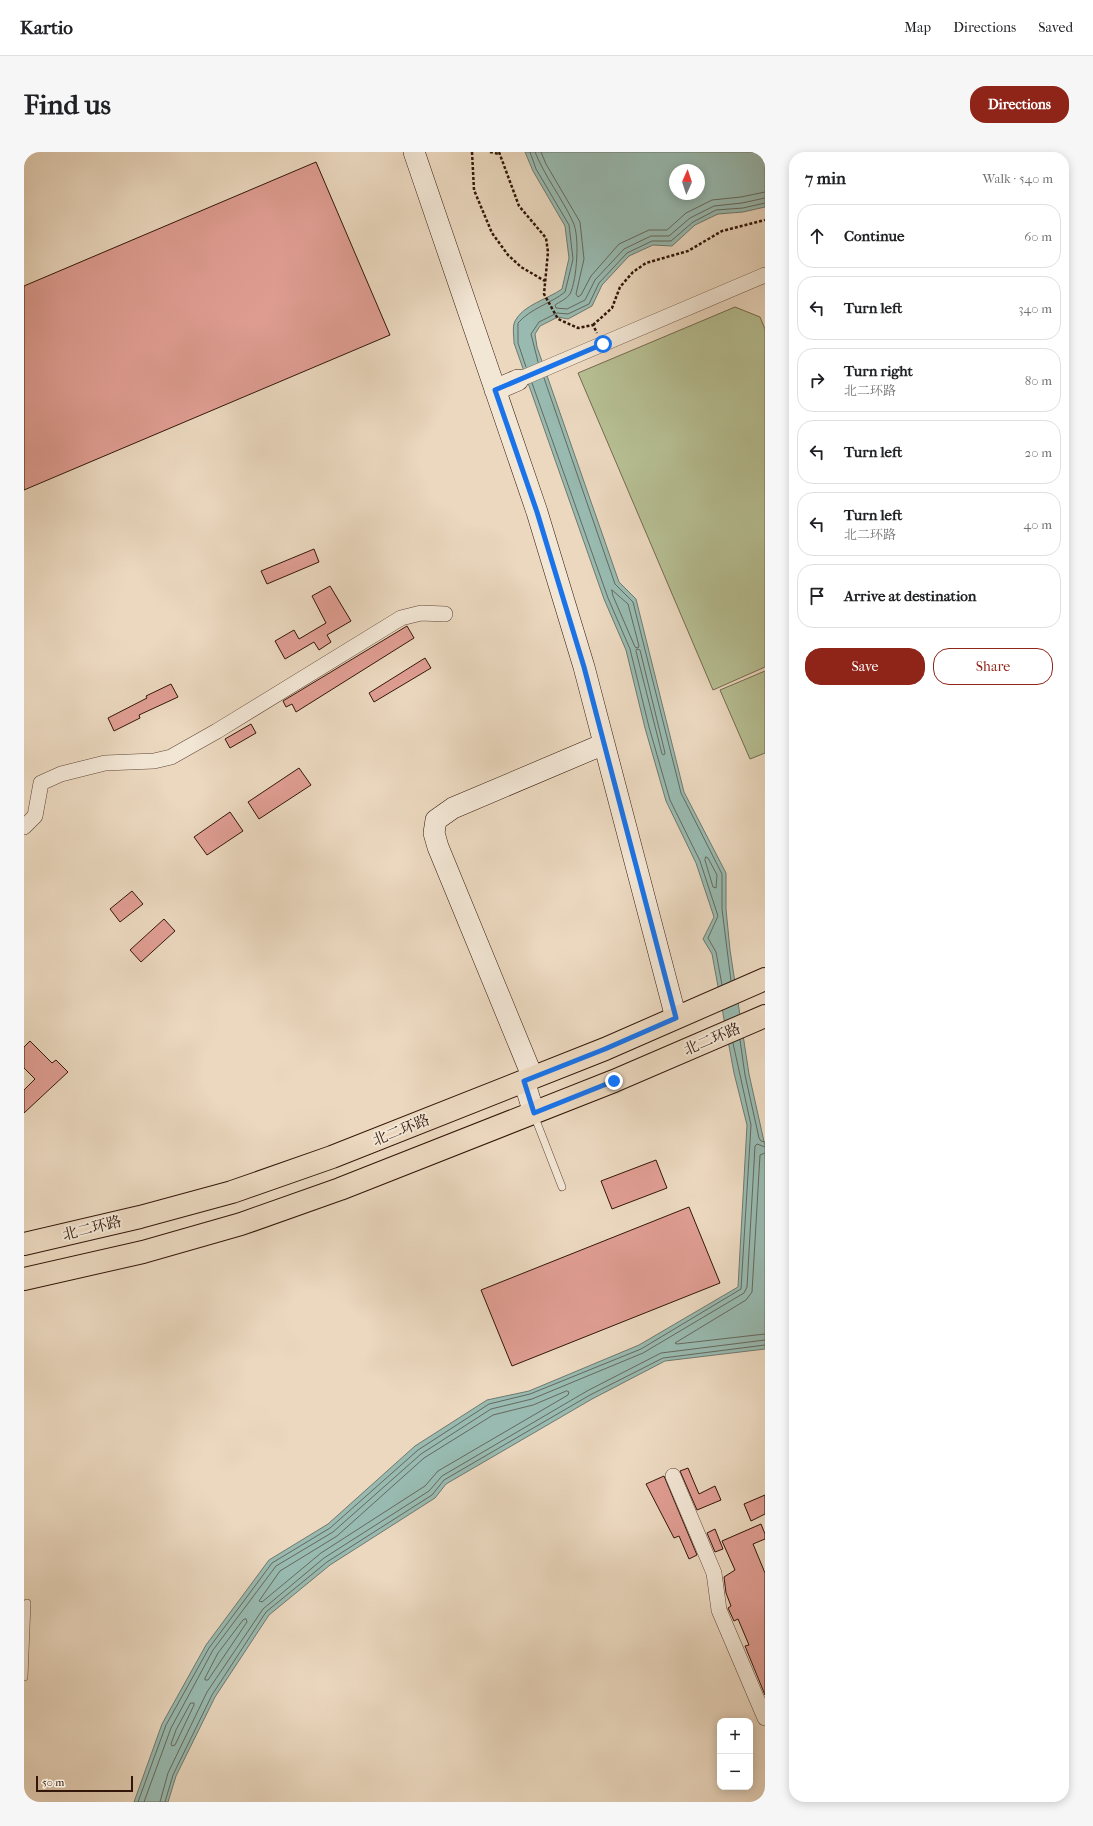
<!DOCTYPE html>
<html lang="en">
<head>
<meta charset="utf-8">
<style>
	:root { --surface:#fff; --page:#f6f6f6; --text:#202124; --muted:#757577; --line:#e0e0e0; --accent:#8f2418 }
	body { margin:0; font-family:"IM FELL French Canon","Noto Serif SC",serif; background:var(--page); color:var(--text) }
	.controls { position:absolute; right:12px; bottom:12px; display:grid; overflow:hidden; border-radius:8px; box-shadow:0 2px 10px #0003 }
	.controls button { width:36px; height:36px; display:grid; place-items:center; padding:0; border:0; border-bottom:1px solid var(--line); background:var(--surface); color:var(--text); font:20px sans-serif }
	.compass { position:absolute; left:645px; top:12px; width:36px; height:36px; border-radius:50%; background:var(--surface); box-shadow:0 2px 10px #0003; rotate:3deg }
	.scale { position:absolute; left:12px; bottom:10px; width:97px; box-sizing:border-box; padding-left:4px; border:2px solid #33160a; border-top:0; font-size:11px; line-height:14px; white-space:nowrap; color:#33160a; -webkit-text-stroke:3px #f2e6d5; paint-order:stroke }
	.stop { position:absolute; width:12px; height:12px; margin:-9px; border:3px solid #1a73e8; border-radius:50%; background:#fff }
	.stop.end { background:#1a73e8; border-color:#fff; box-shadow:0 1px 4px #0008 }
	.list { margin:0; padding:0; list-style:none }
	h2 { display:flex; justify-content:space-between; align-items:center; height:52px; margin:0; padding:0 16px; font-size:17px }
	h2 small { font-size:13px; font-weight:400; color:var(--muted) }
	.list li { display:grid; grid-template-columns:26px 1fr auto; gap:12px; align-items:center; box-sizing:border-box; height:64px; margin:0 8px 8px; padding:0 8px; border:1px solid var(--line); border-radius:16px }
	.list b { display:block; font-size:15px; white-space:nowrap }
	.list p { margin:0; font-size:13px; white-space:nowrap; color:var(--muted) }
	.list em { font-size:13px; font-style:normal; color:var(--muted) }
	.actions { display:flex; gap:8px; padding:12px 16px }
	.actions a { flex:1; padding:9px 0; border:1px solid var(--accent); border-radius:16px; text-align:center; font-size:14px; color:var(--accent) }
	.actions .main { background:var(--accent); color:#fff }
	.icon { flex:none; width:22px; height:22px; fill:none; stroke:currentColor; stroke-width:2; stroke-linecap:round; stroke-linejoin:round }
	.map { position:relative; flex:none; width:741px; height:1650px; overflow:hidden; border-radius:16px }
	header { display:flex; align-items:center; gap:24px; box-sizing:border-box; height:56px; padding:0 20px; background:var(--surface); border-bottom:1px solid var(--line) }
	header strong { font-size:19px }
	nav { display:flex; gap:22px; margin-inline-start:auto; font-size:14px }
	.intro { display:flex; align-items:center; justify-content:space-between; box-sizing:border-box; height:96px; padding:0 24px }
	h1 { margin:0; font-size:28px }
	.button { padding:10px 18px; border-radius:16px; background:var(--accent); color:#fff; font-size:14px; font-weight:700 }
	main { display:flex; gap:24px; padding:0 24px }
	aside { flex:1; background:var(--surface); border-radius:16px; box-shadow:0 2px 10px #0003 }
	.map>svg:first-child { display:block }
</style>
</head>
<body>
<header>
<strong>Kartio</strong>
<nav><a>Map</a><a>Directions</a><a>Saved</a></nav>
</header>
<div class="intro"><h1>Find us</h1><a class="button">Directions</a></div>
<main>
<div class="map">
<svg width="741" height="1650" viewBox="0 0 741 1650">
	<rect width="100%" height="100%" fill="#ebd8bf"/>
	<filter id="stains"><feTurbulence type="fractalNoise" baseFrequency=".005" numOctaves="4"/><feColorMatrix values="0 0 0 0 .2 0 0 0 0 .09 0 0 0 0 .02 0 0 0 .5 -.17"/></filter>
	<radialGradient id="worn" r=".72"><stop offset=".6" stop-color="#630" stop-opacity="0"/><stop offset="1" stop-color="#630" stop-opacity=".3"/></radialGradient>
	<path fill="#b6bf93" stroke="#746a4e" d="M711,155L736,165L741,177V515L689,538L554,221Z
		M741,519V601L726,607L696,538Z"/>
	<path fill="#98bab0" stroke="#70786e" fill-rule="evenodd" d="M501,0H741V55L719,60L694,62L671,73L648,94L629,93L605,104L578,133L568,154L544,167L534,165L516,174L511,182L513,195L595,430L612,447L660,640L702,721V757L706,798L725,922L741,994V1197L641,1209L568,1247L422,1332L411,1346L306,1413L245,1463L191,1545L152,1624L144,1650H110L138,1572L182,1493L245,1408L304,1372L391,1294L463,1248L505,1239L615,1193L714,1135L723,973L710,921L688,802L679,787L690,765L672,711L642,649L621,576L602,498L580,447L490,191C490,185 488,175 491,169C499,153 524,147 538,137L545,106L541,74L509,19ZM651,18H675V42H651Z"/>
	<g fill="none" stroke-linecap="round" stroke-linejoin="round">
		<path stroke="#66685d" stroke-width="1" d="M511,0C521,25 538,46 549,70C556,84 553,128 546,142C543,147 535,150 531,153L532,156L543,157L561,148L571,128L600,97L627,84H645L666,66L690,54L718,51L741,46
			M517,0L522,12L556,70L560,107L552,142L554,145L557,143L567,124L595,92L625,78H643L662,61L688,48L717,45L741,40
			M514,210L507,182L515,170L533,161L544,162L565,152L575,131L603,101L628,89H647L669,70L692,58L719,56L741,51
			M502,215L494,191V171C507,156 526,152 541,140L549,107L545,73L512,17L506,0
			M520,226L591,432L609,450L657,641L698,722V757L707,829
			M508,231L584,446L606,497L625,575L646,648L676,709L694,764L684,786L692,800L698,833
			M588,438L604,452L615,494L614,496L611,495L589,444Z
			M613,497L616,498L641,601L640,603L638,602L612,499Z
			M682,705L684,706L693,723L692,736L689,735L681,708Z
			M716,888L721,923L735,986L737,989L741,990
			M741,1001L736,1003L728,1140L722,1148L651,1191L653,1192L741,1182
			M543,1239L545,1240L544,1243L414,1319L401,1334L297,1401L238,1450L235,1449L256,1419L313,1384L400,1306L469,1263L509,1253Z
			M222,1467L223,1470L184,1528H181V1526L194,1501L219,1468Z
			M167,1551H170V1553L151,1593L148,1594L147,1592L152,1578Z
			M114,1650L142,1573L185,1496L248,1411L306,1376L394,1298L465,1252L506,1242L617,1197L717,1137L727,973L709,891
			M120,1650L147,1576L189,1498L252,1414L309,1380L397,1302L467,1257L508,1247L619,1201L720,1141L723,1135L731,994L733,992L741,995
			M136,1650L144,1621L183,1540L239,1457L300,1406L405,1339L418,1324L563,1239L637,1201L741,1188
			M141,1650L149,1623L188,1543L242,1460L303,1410L408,1343L420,1328L566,1243L639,1206L741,1193"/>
	</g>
	<path fill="#df9d92" stroke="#33160a" d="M292,10L366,183L0,338V134Z
		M290,397L295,410L243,432L237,419Z
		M306,434L327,469L303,483L307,490L295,498L290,490L261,507L251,489L270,478L275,487L302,471L288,444Z
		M383,474L390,486L272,560L268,552L262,555L259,549Z
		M401,506L407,516L350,550L345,541Z
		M147,532L154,545L115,563L116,566L90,579L84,566L123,546L122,544Z
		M227,572L232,581L206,596L201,587Z
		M275,616L287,633L235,667L224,650Z
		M206,660L219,679L183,703L170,685Z
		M108,739L119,752L96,770L86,757Z
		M140,767L151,779L117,810L106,798Z
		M6,889L28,911L32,908L44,920L0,961V938L11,927L0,916V895Z
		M632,1008L643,1036L588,1057L577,1029Z
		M665,1055L696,1131L488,1214L457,1138Z
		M664,1316L675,1342L691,1334L697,1348L673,1358L656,1319Z
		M640,1324L673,1403L665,1407L655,1384L650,1386L622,1332Z
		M741,1343V1362L727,1369L720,1352Z
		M737,1372L741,1382V1387L729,1392L741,1421V1543L721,1494L725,1493L714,1467L710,1469L704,1456L707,1454L702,1441L700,1425L711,1418L698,1389Z
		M691,1377L699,1397L691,1400L683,1381Z"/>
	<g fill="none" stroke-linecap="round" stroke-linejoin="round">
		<g stroke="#614637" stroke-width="8">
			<path id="lane" d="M510,963L538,1035
				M0,1525L3,1451"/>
		</g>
		<g stroke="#614637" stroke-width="16">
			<path id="street" d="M494,228L741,123
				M0,675L11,664L17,631L37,622L81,611L130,609L147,605L193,579L377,466L397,461L421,462
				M649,1324L690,1421L695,1458L741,1566"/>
		</g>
		<g stroke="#33160a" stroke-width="22">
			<path id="secondary" d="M390,0L513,360L560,515L652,866
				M471,238L494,228
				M509,926L414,695L410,681L412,668L429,656L580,592
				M500,929L510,961"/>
		</g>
		<g stroke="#33160a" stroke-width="24">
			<path id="primary" d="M0,1092L116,1065L208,1040L308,1005L581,897L741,827
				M0,1127L119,1100L217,1072L316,1037L590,929L741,864"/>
		</g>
		<path stroke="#33160a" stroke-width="2.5" stroke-dasharray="3 2" stroke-linecap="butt" d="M448,0L450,38L468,81L484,103L497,115L521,129
			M466,0L475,2
			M475,0L495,54L522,86L524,100L520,142L534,167L554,176L569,173L573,181
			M569,173L588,156L596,135L609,120L622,111L664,99L698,79L741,68"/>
		<use href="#lane" stroke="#f2e6d5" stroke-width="7"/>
		<use href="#street" stroke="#f2e6d5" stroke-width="15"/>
		<use href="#secondary" stroke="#f2e6d5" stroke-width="21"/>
		<use href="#primary" stroke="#ebd8bf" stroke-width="22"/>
	</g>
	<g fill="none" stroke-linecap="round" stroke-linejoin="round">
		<path stroke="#1a73e8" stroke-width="5" d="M579,192L471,238L513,360L560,515L652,866L581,897L500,929L510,961L590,929"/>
	</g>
	<g text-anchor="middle" stroke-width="4" stroke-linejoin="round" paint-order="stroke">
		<g font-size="15" fill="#33160a" stroke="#f2e6d5">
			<text transform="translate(688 887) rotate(-23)" y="5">北二环路</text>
			<text transform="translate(377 978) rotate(-22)" y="5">北二环路</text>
			<text transform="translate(68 1076) rotate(-14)" y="5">北二环路</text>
		</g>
	</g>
	<rect width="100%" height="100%" filter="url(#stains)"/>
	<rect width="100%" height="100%" fill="url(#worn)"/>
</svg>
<div class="controls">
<button>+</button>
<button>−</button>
</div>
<svg class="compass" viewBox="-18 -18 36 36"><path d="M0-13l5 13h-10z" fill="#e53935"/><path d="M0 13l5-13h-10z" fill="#757577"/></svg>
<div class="scale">50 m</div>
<div class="stop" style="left:579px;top:192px"></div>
<div class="stop end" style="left:590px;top:929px"></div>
</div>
<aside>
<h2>7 min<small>Walk · 540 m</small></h2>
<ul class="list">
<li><svg class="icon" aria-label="ahead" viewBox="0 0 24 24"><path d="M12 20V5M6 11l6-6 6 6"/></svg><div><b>Continue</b></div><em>60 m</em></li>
<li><svg class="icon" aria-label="left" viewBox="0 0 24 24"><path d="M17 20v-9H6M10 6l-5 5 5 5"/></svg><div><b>Turn left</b></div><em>340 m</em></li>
<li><svg class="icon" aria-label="right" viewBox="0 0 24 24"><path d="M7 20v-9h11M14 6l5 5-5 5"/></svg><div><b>Turn right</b><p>北二环路</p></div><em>80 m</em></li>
<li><svg class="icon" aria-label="left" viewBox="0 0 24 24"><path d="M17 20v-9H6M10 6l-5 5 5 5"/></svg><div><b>Turn left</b></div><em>20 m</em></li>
<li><svg class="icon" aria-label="left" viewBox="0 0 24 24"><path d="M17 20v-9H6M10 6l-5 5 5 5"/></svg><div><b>Turn left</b><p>北二环路</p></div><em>40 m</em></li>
<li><svg class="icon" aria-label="arrive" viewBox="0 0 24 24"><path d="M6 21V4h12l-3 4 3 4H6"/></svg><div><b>Arrive at destination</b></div></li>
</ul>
<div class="actions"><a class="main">Save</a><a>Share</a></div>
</aside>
</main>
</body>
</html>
